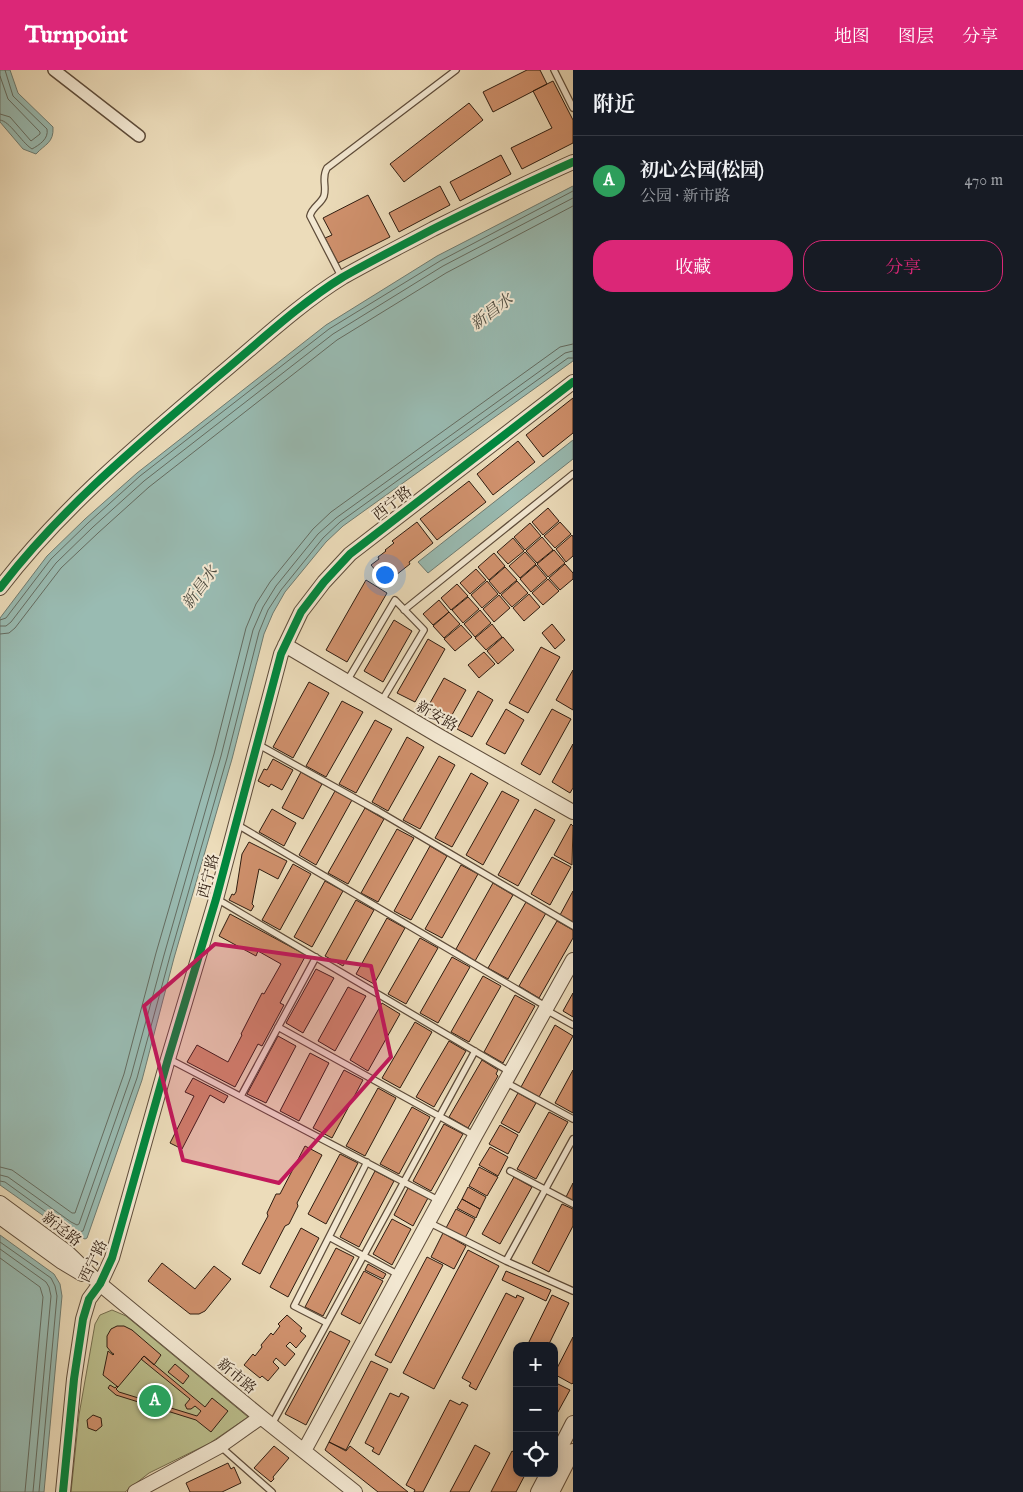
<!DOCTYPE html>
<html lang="zh">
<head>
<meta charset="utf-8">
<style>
	:root { --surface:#171b24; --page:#242831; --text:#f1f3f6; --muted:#9ea1a6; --line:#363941; --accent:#db2777 }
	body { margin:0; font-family:"IM FELL English","Noto Serif SC",serif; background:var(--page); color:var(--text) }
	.controls { position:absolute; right:15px; bottom:15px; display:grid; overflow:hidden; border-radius:10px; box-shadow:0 2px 12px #0003 }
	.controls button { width:45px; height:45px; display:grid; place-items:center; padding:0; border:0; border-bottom:1px solid var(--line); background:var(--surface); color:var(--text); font:25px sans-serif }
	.you { position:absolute; left:384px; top:504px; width:18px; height:18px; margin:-12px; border:4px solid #fff; border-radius:50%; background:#1a73e8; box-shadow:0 0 0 8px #1a73e833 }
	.badge { display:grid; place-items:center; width:32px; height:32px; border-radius:50%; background:var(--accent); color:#fff; font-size:16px; font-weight:700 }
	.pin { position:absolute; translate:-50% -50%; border:2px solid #fff; box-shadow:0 1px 5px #0006 }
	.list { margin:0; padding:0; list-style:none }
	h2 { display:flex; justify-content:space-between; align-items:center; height:65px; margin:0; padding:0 20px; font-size:21px }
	h2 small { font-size:16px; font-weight:400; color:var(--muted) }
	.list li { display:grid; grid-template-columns:32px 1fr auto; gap:15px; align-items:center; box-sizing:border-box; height:90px; padding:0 20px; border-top:1px solid var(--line) }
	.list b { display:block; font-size:19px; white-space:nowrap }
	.list p { margin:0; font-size:16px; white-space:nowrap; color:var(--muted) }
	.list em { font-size:16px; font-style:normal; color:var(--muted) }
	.actions { display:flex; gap:10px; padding:15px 20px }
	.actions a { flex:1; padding:11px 0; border:1px solid var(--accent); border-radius:20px; text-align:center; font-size:18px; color:var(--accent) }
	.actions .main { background:var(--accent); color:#fff }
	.icon { flex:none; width:28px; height:28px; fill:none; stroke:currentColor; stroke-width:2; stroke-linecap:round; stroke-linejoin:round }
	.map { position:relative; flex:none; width:573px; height:1422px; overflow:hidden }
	header { display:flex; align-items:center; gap:30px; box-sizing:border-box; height:70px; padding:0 25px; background:var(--accent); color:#fff }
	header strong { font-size:24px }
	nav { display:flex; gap:28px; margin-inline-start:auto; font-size:18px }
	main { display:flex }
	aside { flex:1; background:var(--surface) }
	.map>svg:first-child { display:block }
</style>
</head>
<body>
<header>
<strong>Turnpoint</strong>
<nav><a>地图</a><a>图层</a><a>分享</a></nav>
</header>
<main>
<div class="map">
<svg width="573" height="1422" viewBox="0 0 573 1422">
	<rect width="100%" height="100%" fill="#ecdcba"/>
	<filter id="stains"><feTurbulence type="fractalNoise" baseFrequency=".004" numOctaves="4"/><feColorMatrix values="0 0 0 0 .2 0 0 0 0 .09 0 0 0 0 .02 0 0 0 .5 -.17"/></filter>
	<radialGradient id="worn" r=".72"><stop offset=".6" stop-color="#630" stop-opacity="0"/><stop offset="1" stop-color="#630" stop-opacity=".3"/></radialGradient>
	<path fill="#bbbf8d" stroke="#746e4e" d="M112,1240L126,1246L248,1347L210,1373L149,1403L125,1422H71L79,1345L95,1254L100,1245Z"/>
	<path fill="#99bbb2" stroke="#6e7b71" d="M0,0H10L18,23L53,57C54,73 45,74 36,84L23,79L0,52Z
		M573,116V291L343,456L326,472L285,522L273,543L264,564L232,689L174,888L142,1010L87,1168L85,1169L65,1161L0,1115V548L47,486L85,449L137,403L326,255L437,186Z
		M573,370V389L428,503L418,492Z
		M0,1165L54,1204L60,1214L62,1226L44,1422H0Z"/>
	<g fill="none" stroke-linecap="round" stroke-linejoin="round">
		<path stroke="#646c61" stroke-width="1" d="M0,6L8,29L40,62V64L31,71L10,47L0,44
			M0,50C10,51 21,72 32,79C39,75 49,69 47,59L13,26L5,0
			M0,550L6,548L51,489L88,453L140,406L329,259L440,191L573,121
			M0,556H6L11,552L56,493L93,457L144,411L333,264L443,196L573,128
			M0,564L9,563L15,558L61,498L98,463L149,417L337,270L446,203L573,136
			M0,1097L12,1100L72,1143H75L124,1004L156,883L214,684L246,558L256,534L270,512L313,459L331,442L560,277L573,274
			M0,1105L8,1107L71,1152L77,1155L79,1154L131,1006L164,885L221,686L253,560L263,537L276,516L318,464L336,448L565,283L573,281
			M0,1111L5,1112L67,1157L78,1162L83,1161L137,1008L170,886L227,688L259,562L268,540L281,520L323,468L340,452L568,288H573
			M0,1172L51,1208L55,1216L57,1226L39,1422
			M0,1179L46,1212L49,1217L51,1226L33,1422
			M0,1188L40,1217L43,1227L25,1422"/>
	</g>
	<path fill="#d0916d" stroke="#2e1c10" d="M527,0H540L547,14L493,42L483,22Z
		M553,11L573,50V73L522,99L511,78L552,58L533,21Z
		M469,33L483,50L404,112L390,94Z
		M501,85L511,104L460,131L450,112Z
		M440,116L450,135L399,162L389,143Z
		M368,125L390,167L338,193L325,168L332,165L323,148Z
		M573,328V363L543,387L526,365Z
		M518,371L535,392L493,425L477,404Z
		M469,411L486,432L437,470L420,449Z
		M548,438L559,451L543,465L532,452Z
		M417,452L433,473L409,492L410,494L386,513L371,495L379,489L378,487L386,481L385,480L394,473L392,471Z
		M560,452L571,464L555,478L544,466Z
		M530,453L541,466L525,480L514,467Z
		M572,465L573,467V486L566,492L556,479Z
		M542,467L553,480L537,493L526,481Z
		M513,468L524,481L508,494L497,482Z
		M554,480L565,493L548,507L537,494Z
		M525,482L536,494L520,508L509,496Z
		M494,483L505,496L489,510L478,497Z
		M565,494L573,503V509L560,520L549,508Z
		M536,495L547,508L531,522L520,509Z
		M505,497L517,510L500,524L489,511Z
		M476,499L486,510L470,524L460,513Z
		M548,509L559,521L543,535L532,523Z
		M366,510L387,523L347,592L326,580Z
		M487,511L498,524L482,538L471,525Z
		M517,511L528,523L512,537L501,525Z
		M457,514L468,526L451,540L441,528Z
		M529,524L540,537L524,551L513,538Z
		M499,525L510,538L494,552L483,539Z
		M468,527L479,539L463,553L452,540Z
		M439,530L449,542L433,555L423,544Z
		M480,540L491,553L475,567L464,554Z
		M449,542L460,554L444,568L433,556Z
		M394,550L412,561L383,612L364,601Z
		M492,554L502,567L486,580L475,568Z
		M552,554L565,570L555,579L542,563Z
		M461,555L472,567L455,581L444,569Z
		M503,567L514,580L498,594L487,581Z
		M428,569L445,579L415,632L397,623Z
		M541,577L560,587L528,643L509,633Z
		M484,582L495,594L479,608L468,595Z
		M573,600V640L556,630Z
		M444,608L466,620L448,652L426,640Z
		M309,612L329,623L293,688L273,677Z
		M478,621L493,630L472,667L457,659Z
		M342,631L363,642L326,707L306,696Z
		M506,639L524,650L505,684L486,674Z
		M552,639L571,649L540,705L521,694Z
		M375,650L392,659L356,723L339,714Z
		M407,667L424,677L388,741L372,732Z
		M573,674V718L570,723L552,712Z
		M439,686L455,695L420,759L403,750Z
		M273,689L293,700L282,720L271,714L269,717L258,711L264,699L267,700Z
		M301,702L322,714L303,749L282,738Z
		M471,703L488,713L452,777L435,768Z
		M335,721L352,730L316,795L299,785Z
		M502,721L519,730L483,795L466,785Z
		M365,738L384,749L348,814L328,803Z
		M272,739L296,753L284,776L259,762Z
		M535,739L555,750L518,816L498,805Z
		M571,754L573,756L572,795L554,785Z
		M397,759L414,768L378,832L361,823Z
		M249,772L287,791L278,809L259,799L252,834L254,836L251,841L229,830L232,824L234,825L236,822L242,784Z
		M430,776L447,786L411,850L394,841Z
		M552,787L571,797L550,835L531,824Z
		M293,794L311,804L280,860L262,850Z
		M461,795L478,804L442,868L425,859Z
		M325,811L343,821L312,877L294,867Z
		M493,813L513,825L475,891L456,879Z
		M573,821V852L560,845Z
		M356,830L374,840L343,896L325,886Z
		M526,832L546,843L508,909L488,898Z
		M230,844L306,885L280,933L284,935L262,976L258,974L235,1017L187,992L197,975L228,992L242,965L241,964L262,923L264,924L281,894L258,881L256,886L219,866Z
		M387,848L405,858L374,914L356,904Z
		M557,851L573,860V868L539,928L519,916Z
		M420,868L438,878L406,934L388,924Z
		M452,887L470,897L438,953L420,943Z
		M316,899L334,908L303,963L286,953Z
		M483,906L501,916L469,972L451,962Z
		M348,917L366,926L335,981L318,971Z
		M573,923V947L563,941Z
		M515,925L535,936L503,993L484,982Z
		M382,933L400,944L368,1001L350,990Z
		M415,952L432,962L400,1018L382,1008Z
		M555,955L573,966L539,1027L521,1017Z
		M278,966L296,976L266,1033L247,1024Z
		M449,971L466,981L434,1037L416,1027Z
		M310,983L329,993L299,1051L280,1041Z
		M482,990L498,1000L496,1004L498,1006L468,1058L449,1047Z
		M344,1000L363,1010L332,1068L313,1058Z
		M573,1000V1043L555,1033Z
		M193,1008L228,1026L224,1033L210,1025L182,1079L170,1073L194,1026L185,1022Z
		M378,1018L396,1028L365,1086L346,1076Z
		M518,1023L536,1033L519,1063L501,1053Z
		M412,1037L430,1047L399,1104L380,1094Z
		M549,1042L568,1052L536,1109L517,1099Z
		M444,1054L463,1064L431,1121L413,1111Z
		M500,1055L518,1065L508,1084L489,1074Z
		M305,1076L322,1085L297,1133L298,1136L289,1154L285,1156L260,1204L242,1194L268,1146L267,1143L276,1124H280Z
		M490,1077L508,1087L498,1106L479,1095Z
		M340,1084L358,1093L326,1154L308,1144Z
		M479,1097L498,1107L487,1126L469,1116Z
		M375,1101L394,1111L359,1177L340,1167Z
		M514,1107L532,1117L500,1174L482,1164Z
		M573,1113V1131L566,1127Z
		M468,1117L486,1127L480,1139L462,1129Z
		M408,1118L428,1128L413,1156L394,1145Z
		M462,1129L480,1139L476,1148L457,1138Z
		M562,1134L573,1139V1156L549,1202L532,1193Z
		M456,1139L475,1149L465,1168L446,1158Z
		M392,1149L411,1159L392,1195L373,1184Z
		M301,1158L319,1168L288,1227L270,1217Z
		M443,1163L466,1176L454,1199L431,1187Z
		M336,1178L354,1187L323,1246L305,1237Z
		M468,1180L499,1196L434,1319L403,1303Z
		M427,1187L443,1195L391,1293L375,1285Z
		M162,1193L195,1219L214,1196L231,1209L205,1241L199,1244H190L148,1211Z
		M368,1194L386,1204L383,1209L365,1200Z
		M364,1201L383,1211L360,1254L341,1244Z
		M506,1201L551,1220L546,1231L502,1210Z
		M506,1223L516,1228L517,1225L524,1228L476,1320L469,1316L471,1313L462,1308Z
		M552,1225L569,1233L548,1276H527Z
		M287,1245L302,1258L300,1261L306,1266L296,1278L290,1272L286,1276L295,1284L285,1296L276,1288L273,1292L279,1298L268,1311L262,1306L260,1308L244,1295L253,1284L255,1286L262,1277L261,1275L271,1263L273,1265L280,1256L278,1254Z
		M117,1256H124L132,1260L161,1285L154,1295L144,1286L118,1317L103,1305L108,1281L113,1285L114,1284L112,1283L107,1277V1266L111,1259Z
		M330,1261L350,1271L306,1355L285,1344Z
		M573,1267V1313L572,1314L554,1304Z
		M144,1286L205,1337L212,1328L228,1341L211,1362L196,1350L116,1325L108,1318L110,1315L115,1318L117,1316L118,1317L116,1319L119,1322L197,1346L201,1341L195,1336L191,1339H187L185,1335L190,1329L141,1289Z
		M371,1291L388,1299L346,1380L329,1372Z
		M175,1294L189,1306L183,1314L168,1302Z
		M554,1312L570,1320L554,1349Z
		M390,1323L399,1327L401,1323L409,1327L379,1385L372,1381L374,1378L365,1373Z
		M450,1330L460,1335L462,1332L468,1335L423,1422H414L415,1420L406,1415Z
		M93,1345L101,1348L102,1356L96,1361L88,1358L87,1350Z
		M329,1372L346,1381L350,1376L408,1422H378L325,1380Z
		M475,1375L490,1383L469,1422H450Z
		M274,1376L289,1388L273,1407L274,1409L271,1412L254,1398Z
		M512,1381L517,1384V1403H526L516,1422H491Z
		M228,1393L231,1399L234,1397L241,1413L222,1422H190L186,1413Z"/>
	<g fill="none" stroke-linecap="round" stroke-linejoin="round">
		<g stroke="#5e4c3a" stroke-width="8">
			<path id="service" d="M554,0L573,38
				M342,208L310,146C312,137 321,134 324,126C327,116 321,108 327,98L456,0
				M404,540L573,404
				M347,611L395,530L424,560L381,632
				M259,675L378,741L573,856
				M236,754L547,937
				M217,829L510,1002
				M546,940L573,955
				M278,957L475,1066
				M169,989L440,1131
				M505,1012L573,1049
				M241,1026L316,887
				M510,1101L573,1134
				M428,1152L506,1191L573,1221
				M329,1167L399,1205
				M506,1191L573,1069
				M327,1253L294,1236L367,1092
				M271,1356L475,981
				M220,1376L272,1422"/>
		</g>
		<g stroke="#5e4c3a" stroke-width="14">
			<path id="minor" d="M54,0L139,66"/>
		</g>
		<g stroke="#5e4c3a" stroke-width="16">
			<path id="tertiary" d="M0,518C61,438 140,373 216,308C256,275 299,234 343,207C373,190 403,175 433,159C479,136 526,113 573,92
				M285,575L439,666L573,742
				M0,1133L68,1183L100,1214L261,1347L355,1422
				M0,1147L62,1192L82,1204
				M304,1381L475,1066L573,890
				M554,1390L573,1353
				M63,1422L74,1309L83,1249L89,1229L100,1214L112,1188L168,989L216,829L281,584L301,542L324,512L350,484L573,312
				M135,1422L220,1376L261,1347
				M538,1422L548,1403
				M552,1422L573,1381"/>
		</g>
		<use href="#service" stroke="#f3e8d2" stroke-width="5.5"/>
		<use href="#minor" stroke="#f3e8d2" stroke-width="11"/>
		<use href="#tertiary" stroke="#f3e8d2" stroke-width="14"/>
		<g stroke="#f3e8d2" stroke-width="11">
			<path id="cycleway" d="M0,518C61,438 140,373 216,308C256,275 299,234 343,207C373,190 403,175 433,159C479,136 526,113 573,92
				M63,1422L74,1309L83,1249L89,1229L100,1214L112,1188L168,989L216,829L281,584L301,542L324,512L350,484L573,312"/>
		</g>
		<use href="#cycleway" stroke="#00873e" stroke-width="8"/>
	</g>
	<path fill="#c2185b" fill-opacity="0.2" stroke="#c2185b" stroke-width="4" stroke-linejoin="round" d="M215,874L371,896L391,987L279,1113L183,1090L144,936Z"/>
	<g text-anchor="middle" stroke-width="4" stroke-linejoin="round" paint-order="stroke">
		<g font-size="15" fill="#2e1c10" stroke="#f3e8d2">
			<text transform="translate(392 433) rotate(-38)" y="5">西宁路</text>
			<text transform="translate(437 646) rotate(30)" y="5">新安路</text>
			<text transform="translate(208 806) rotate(-75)" y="5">西宁路</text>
			<text transform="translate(62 1159) rotate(38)" y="5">新迳路</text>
			<text transform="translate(93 1191) rotate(-65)" y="5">西宁路</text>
			<text transform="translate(237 1306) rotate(40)" y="5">新市路</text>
		</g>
		<g font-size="16" font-style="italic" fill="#4e4c41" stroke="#f3e8d2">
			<text transform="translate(491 241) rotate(-37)" y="6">新昌水</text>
			<text transform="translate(199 517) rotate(-54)" y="6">新昌水</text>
		</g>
	</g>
	<rect width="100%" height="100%" filter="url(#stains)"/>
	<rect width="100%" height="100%" fill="url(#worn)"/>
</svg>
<div class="controls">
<button>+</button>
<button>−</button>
<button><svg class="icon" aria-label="locate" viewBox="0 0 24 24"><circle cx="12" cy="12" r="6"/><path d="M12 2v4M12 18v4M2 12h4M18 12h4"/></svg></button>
</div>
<div class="you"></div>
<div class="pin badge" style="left:155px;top:1331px;background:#2e9e5b">A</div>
</div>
<aside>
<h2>附近<small></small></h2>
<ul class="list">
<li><span class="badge" style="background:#2e9e5b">A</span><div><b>初心公园(松园)</b><p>公园 · 新市路</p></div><em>470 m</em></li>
</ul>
<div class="actions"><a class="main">收藏</a><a>分享</a></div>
</aside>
</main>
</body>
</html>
